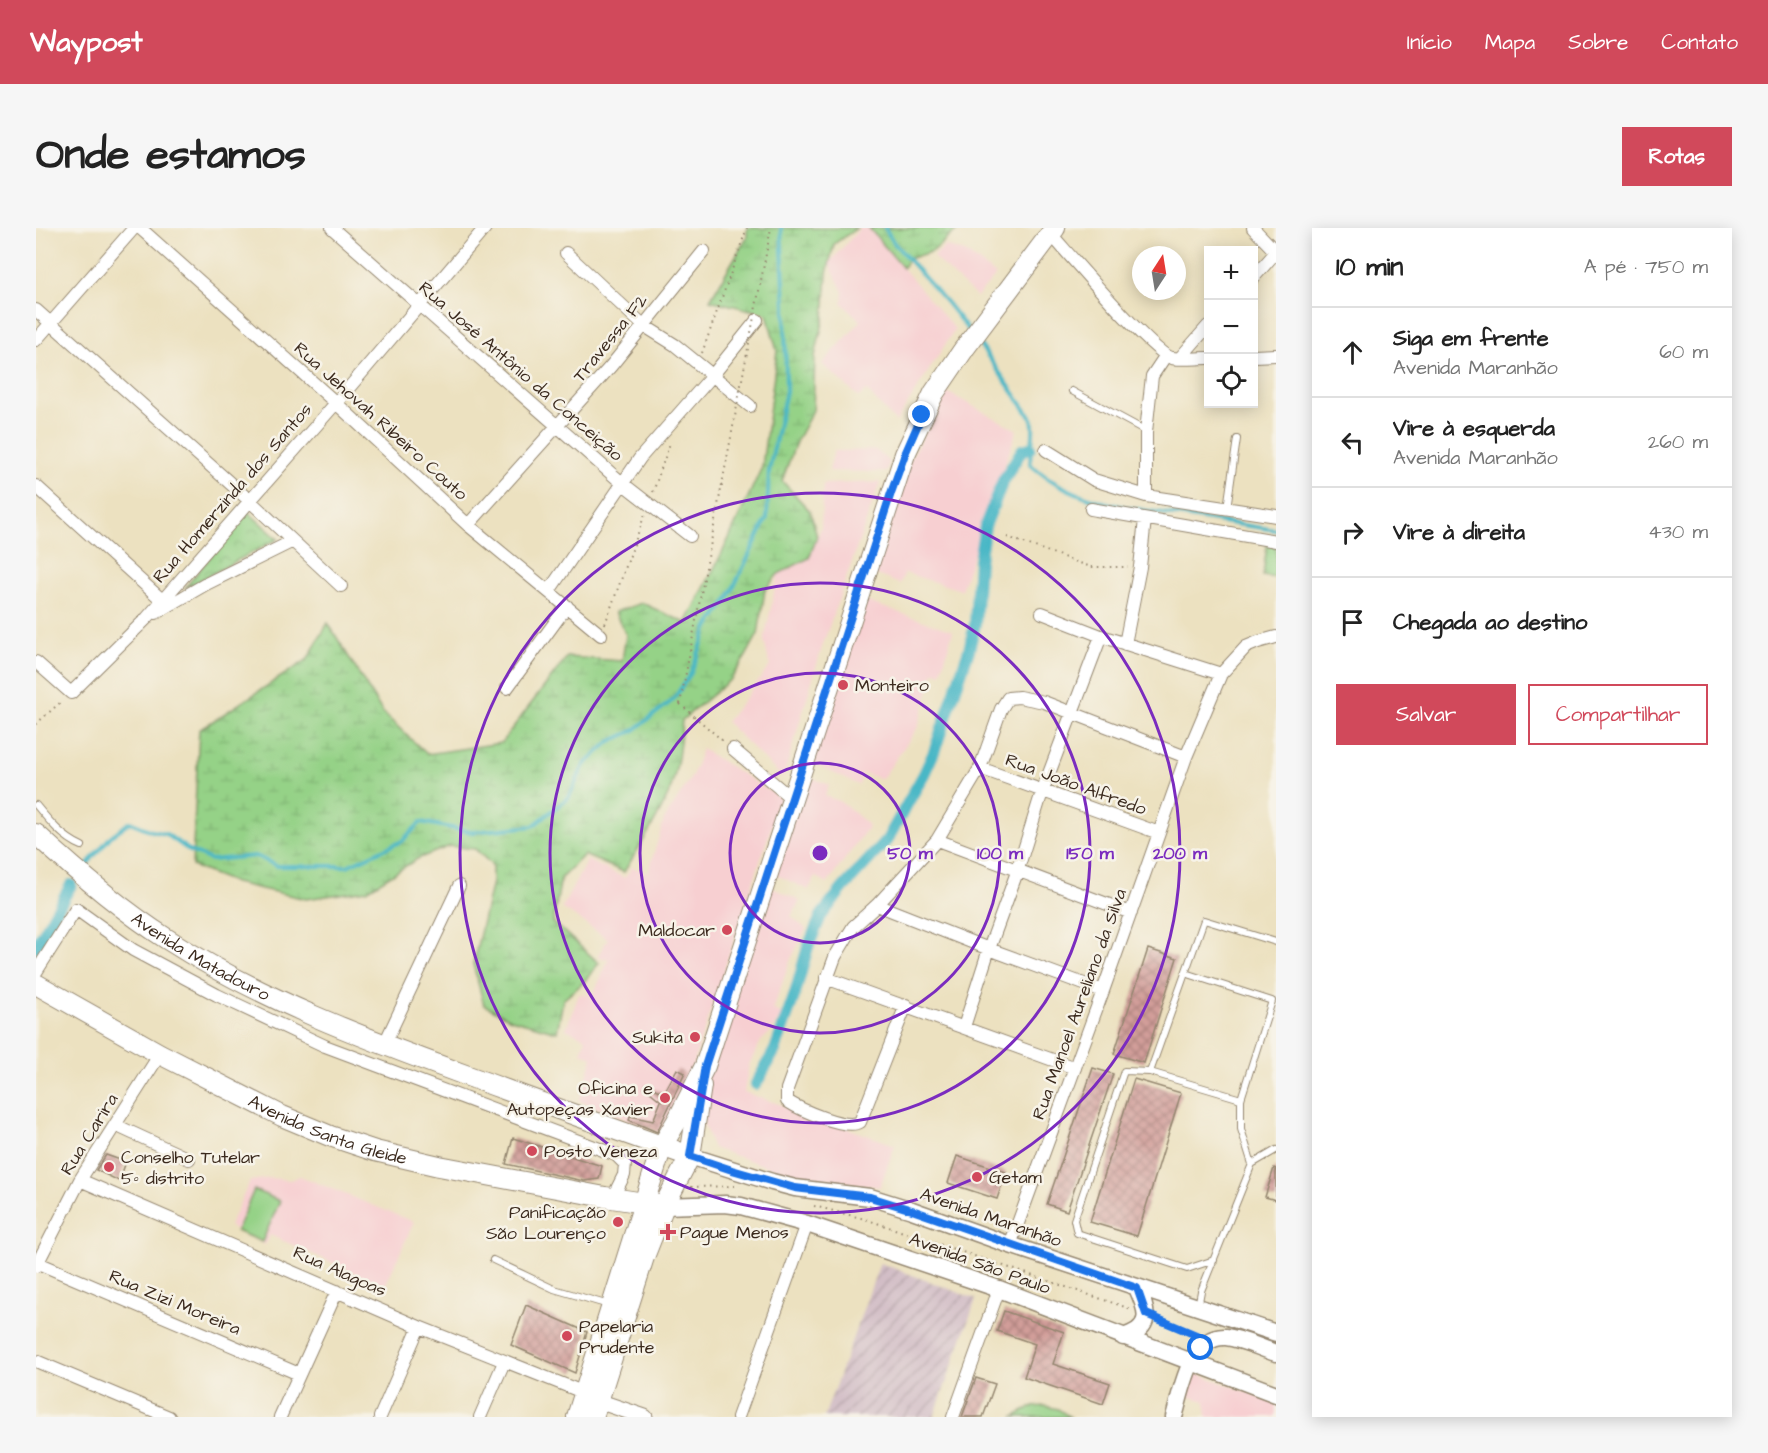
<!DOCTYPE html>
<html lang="pt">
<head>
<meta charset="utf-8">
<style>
	:root { --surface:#fff; --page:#f6f6f6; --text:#222; --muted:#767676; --line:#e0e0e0; --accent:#d1495b }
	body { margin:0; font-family:"Architects Daughter",sans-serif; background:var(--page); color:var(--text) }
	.controls { position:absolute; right:18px; top:18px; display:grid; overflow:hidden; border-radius:0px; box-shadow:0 3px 15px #0003 }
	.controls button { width:54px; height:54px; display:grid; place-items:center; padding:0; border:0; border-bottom:2px solid var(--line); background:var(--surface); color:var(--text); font:30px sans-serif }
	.compass { position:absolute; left:1096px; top:18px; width:54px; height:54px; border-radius:50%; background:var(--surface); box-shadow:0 3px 15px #0003; rotate:12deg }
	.stop { position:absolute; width:18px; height:18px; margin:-14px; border:4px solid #1a73e8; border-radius:50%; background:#fff }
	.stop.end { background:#1a73e8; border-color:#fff; box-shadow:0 2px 6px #0008 }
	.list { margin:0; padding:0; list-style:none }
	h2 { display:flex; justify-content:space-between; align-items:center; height:78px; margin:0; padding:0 24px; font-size:26px }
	h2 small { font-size:20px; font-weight:400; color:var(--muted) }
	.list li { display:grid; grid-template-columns:39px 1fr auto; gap:18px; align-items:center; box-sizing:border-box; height:90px; padding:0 24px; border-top:2px solid var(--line) }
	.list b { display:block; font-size:22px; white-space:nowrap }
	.list p { margin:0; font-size:20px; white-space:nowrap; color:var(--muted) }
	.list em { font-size:20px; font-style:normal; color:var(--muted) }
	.actions { display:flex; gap:12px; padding:18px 24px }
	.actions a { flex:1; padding:14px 0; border:2px solid var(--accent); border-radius:0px; text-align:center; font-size:21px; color:var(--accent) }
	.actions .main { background:var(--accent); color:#fff }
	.icon { flex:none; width:33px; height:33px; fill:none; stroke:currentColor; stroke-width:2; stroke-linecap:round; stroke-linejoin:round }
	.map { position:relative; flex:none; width:1240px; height:1189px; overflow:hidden; border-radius:0px }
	header { display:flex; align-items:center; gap:36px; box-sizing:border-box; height:84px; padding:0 30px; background:var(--accent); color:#fff }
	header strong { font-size:28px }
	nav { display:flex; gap:33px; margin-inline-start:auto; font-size:21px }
	.intro { display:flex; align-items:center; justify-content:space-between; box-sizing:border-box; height:144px; padding:0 36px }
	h1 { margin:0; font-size:42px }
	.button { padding:15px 27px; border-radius:0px; background:var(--accent); color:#fff; font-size:21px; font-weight:700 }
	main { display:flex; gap:36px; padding:0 36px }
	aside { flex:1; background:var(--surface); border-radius:0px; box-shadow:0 3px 15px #0003 }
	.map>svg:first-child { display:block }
</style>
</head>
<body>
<header>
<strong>Waypost</strong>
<nav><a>Início</a><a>Mapa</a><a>Sobre</a><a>Contato</a></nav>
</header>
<div class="intro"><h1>Onde estamos</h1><a class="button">Rotas</a></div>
<main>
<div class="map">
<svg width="1240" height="1189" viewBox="0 0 1240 1189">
	<defs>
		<pattern id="industrial-furrows" width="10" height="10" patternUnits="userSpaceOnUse" patternTransform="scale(1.5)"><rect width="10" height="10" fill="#d2bdc6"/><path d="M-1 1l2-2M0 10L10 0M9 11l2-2" fill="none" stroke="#ac9aa0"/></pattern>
		<pattern id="wetland-marsh" width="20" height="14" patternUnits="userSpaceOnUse" patternTransform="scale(1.5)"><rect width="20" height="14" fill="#95d287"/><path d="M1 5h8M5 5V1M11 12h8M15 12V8" fill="none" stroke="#81b474"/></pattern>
		<pattern id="park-crowns" width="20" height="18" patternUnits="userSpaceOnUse" patternTransform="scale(1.5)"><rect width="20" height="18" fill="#95d287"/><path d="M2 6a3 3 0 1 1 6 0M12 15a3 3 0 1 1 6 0" fill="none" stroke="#81b474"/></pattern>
		<pattern id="building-cross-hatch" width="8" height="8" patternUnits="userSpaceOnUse" patternTransform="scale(1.5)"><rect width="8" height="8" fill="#d29e9a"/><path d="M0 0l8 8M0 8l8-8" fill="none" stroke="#ac817d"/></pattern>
	</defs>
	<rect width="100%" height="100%" fill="#f7f3e8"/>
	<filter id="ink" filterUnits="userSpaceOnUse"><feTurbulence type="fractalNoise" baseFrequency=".0167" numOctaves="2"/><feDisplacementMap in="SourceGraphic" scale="12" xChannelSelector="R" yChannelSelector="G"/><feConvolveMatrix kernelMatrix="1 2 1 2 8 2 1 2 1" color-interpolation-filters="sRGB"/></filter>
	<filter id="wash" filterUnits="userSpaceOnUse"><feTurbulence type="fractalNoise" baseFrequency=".008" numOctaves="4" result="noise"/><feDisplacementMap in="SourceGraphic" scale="24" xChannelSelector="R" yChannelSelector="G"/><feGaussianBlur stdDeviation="1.35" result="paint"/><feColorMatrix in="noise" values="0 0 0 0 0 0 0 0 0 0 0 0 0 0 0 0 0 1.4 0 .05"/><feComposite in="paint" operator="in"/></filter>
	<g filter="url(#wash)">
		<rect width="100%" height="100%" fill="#ece1c0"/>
		<path fill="#f7cfd1" d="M824,0H833L919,101L860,194L831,163L823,169L786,136L825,93L806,75L807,64L793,35Z
			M909,18L929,24L960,47L941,69L897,29Z
			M911,164L981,202L925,362L869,345L864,356L836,345L870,239Z
			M840,222L853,234L850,244L793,243L798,223Z
			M844,254L787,416L747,550L690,494L734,438L728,413L742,346L773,330L785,300L787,256Z
			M829,373L917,403L905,445L898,444L882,499L846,551L826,545L823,557L776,535Z
			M666,521L745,570L653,848L625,905L543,873L557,829L545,825L550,810L530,801L543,766L557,767L573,731L561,729L572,711L526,680L551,632L589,650L596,639L612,645L628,592L656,548Z
			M772,548L793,557L789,568L803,573L819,585L833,598L791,656L780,649L772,662L737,645Z
			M732,657L764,673L755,688L770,701L754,733L737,781L746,787L736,803L725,813L713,837L708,864L859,917L844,959L756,947L677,920L667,894L671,839Z
			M264,948L378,994L349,1058L234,1007L229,1017L193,998L214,953L234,950L254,952Z
			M1156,1144L1240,1174V1189H1171L1169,1173L1151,1168Z"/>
		<path fill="url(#industrial-furrows)" d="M844,1035L940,1071L898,1189H788Z"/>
		<path fill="#95d287" stroke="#687e52" stroke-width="1.5" d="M1231,317L1240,318V350L1227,348Z
			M218,962L244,973L226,1014L200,1003Z
			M1009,1178L1022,1181L1034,1189H978L995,1179Z"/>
		<path fill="url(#wetland-marsh)" stroke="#687e52" stroke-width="1.5" d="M711,0H821L798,16L791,45L788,90L779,128L777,182L760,214L746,253L774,283L781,309L773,330L742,346L729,362L722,406L710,428L695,451L646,492C644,515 642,541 634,562C622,591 604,618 588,644L548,627L525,650L517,694L563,735L547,755L527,772L521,804L475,791L448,777L437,736L456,654V637L439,621L414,618L381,631L331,662L270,671L199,655L156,638L163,502L271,432L292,395L347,485L391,526L465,515L531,429L586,433L590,407L579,384L606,375L650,395L688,321L726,239L741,123L731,86L674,72L711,9Z
			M833,0H923L897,23L872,31L867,40Z"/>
		<path fill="url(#park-crowns)" stroke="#687e52" stroke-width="1.5" d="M211,283L242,311L149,360Z"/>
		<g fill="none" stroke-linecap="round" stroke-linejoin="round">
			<path stroke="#4ab7c6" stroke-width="4" d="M849,0L858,15L911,75L934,104
				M942,114L996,191C1000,206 994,220 994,236C1036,274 1086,279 1140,287C1173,292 1207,297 1240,302
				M48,640L75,608L94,594L116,603L130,606L154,623L175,632L220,628L241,638H311L366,613L385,594L436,604L497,598L533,569L548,537L573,514L597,503L637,472L655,445L672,399L692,371L731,290L733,243L750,163L749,77L745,0"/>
			<path stroke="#4ab7c6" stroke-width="12" d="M0,719L35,657
				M720,856L739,822L759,766L772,719L785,688L807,660L851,612L888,546L898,524L933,422L939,396L943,333L949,298L967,253L986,222L994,220"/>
		</g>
		<g id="blocks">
			<path fill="url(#building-cross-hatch)" d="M1112,721L1141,730L1108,835L1078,826Z
				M1057,840L1077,846L1031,983L1011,976Z
				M641,841L649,845L621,904L593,892L594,888L617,893L625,873L608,859L610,857L628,865Z
				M1098,851L1145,865L1101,1008L1054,994Z
				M477,910L566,938L563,951L548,953L470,936Z
				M70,927L90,934L83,953L60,942Z
				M921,928L970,944L961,971L912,955Z
				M1238,940L1240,941V972L1229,969Z
				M490,1077L551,1104L539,1145L475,1117Z
				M968,1083L1028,1104L1017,1136L1074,1155L1067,1176L988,1149L999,1116L961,1103Z
				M940,1150L959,1156L947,1189H926Z"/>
		</g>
	</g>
	<g filter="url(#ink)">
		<use href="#blocks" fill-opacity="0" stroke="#94866f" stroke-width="1.5"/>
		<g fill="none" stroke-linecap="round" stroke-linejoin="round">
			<g stroke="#94866f" stroke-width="8">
				<path id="service" d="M1036,163L1110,203
					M1191,280L1201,211
					M0,577C13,593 27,610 46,618
					M1149,745L1236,773L1205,871V901L1216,936
					M1114,844L1205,871
					M457,1032L518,1061L573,1077
					M1178,1032L1151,1041L1041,1005L1038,992L1088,843L1114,844L1168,692L1240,714
					M1162,1079L1165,1063L1216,936L1240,922"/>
			</g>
			<g stroke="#94866f" stroke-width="14">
				<path id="minor" d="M104,0L300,175L432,297L565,407
					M296,0L586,255L654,308
					M1217,0L1240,24
					M1014,5C1032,25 1117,126 1136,130C1147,132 1161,130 1172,130
					M530,25L607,97L639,117L714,178
					M1218,49L1240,24
					M0,82L214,273L305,358
					M0,112L98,0
					M1218,128L1240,127
					M1144,130L1172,98
					M1010,222L1058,252L1110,268L1240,288
					M0,258L126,372
					M1110,268V204L1116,148L1130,127
					M1055,281L1240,313
					M432,297L575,138L668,23
					M513,363L604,230L676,148L721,92
					M120,385L170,356L255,314
					M1006,385L1065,408L1185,446
					M1089,416L1104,339L1109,291
					M0,434L35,465L111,390L300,175L449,0
					M471,460L531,378
					M697,521L756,571
					M944,540L1123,605
					M901,612L1095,685
					M841,677L953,721L1067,763
					M0,744L40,681L97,722L181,767L289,818L580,927L589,936L588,947L576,971
					M790,750L1039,840
					M870,777L824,894C810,902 765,882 751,873V861L799,729L817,699L841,677L901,612L944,540L965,481L972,470L983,469L1008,474L1150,529
					M928,799L953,721L981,644L1006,564L1065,408
					M348,817L423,658
					M79,897L153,931
					M44,952L383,1099L549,1165
					M974,1017L1067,763L1150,529L1185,446L1210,419L1222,414L1240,409
					M2,1035L263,1146
					M0,1038L44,952L124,826
					M0,1133L133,1189
					M244,1189L301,1063
					M344,1189L383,1099
					M444,1189L468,1134
					M702,1189L771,996
					M917,1189L963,1061"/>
			</g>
			<g stroke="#94866f" stroke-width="17">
				<path id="tertiary" d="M562,1173L609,1189"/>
			</g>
			<g stroke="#94866f" stroke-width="19">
				<path id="secondary" d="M654,928L736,954L759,960L834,969L876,982L974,1017L1240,1105
					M628,978L689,976L705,978L771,996L963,1061L1240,1166
					M1087,1109C1117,1100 1112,1084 1101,1060
					M1138,1189C1146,1162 1154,1107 1190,1109C1207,1111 1224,1120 1240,1125"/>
			</g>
			<g stroke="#94866f" stroke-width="22">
				<g id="primary">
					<path id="s1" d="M0,606C41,644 84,681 131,711C224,771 328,810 432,848C506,875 579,902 654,928"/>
					<path id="s2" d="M0,756L124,826L246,888L294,908L339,923L403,938L569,969L628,978"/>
					<path d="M541,1189L626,918L642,891L669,838L869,226L898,165L928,121L1019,0"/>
					<path d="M557,1189L608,1029L628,978L654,928L665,858"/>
				</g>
			</g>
			<path stroke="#94866f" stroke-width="2" stroke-dasharray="1.5 4.5" stroke-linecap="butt" d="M666,125L711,0
				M617,264L634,215
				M971,309L1055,339H1092
				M569,396L609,286
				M644,476L687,513
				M0,496L26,473
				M655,959L700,958
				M778,978L829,991L1095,1081
				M1123,1091L1159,1106"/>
			<use href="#service" stroke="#fff" stroke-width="6"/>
			<use href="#minor" stroke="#fff" stroke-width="12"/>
			<use href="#tertiary" stroke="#fff" stroke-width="15"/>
			<use href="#secondary" stroke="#fff" stroke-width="16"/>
			<use href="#primary" stroke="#fff" stroke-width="20"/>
			<path stroke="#94866f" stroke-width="2" stroke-dasharray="1.5 4.5" stroke-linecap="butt" d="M644,476L735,0"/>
		</g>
	</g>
	<g fill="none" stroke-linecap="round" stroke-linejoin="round" filter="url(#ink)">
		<path stroke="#1a73e8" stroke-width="8" d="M886,187L869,226L855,265L669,838L654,928L696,942L759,960L834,969L876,982L1101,1060L1110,1086L1172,1112L1165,1120"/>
	</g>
	<g fill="none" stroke="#7b2cbf" stroke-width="3">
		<circle cx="784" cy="625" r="90"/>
		<circle cx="784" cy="625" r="180"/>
		<circle cx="784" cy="625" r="270"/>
		<circle cx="784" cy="625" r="360"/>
	</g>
	<g fill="#d1495b" stroke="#f7f3e8" stroke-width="2">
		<circle cx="807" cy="457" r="6"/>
		<circle cx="691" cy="702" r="6"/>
		<circle cx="659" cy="809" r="6"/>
		<circle cx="629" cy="870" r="6"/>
		<circle cx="496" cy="923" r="6"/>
		<circle cx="73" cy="939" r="6"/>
		<circle cx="941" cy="949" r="6"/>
		<circle cx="582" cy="994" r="6"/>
		<path d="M629 995h6v6h6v6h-6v6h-6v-6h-6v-6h6z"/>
		<circle cx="531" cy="1108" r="6"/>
	</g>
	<g text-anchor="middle" stroke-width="5" stroke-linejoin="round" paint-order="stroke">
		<g font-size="18" fill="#3b2a1e" stroke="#f7f3e8">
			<text transform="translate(574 110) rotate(-51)" y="6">Travessa F2</text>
			<text transform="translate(485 143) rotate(41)" y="6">Rua José Antônio da Conceição</text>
			<text transform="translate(345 193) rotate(42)" y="6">Rua Jehovah Ribeiro Couto</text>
			<text transform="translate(196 265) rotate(-49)" y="6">Rua Homerzinda dos Santos</text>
			<text transform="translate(1040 556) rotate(20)" y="6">Rua João Alfredo</text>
			<text dy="6" stroke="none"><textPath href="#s1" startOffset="206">Avenida Matadouro</textPath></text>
			<text transform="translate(1043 776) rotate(-70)" y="6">Rua Manoel Aureliano da Silva</text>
			<text dy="6" stroke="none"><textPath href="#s2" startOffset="327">Avenida Santa Gleide</textPath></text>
			<text transform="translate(53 906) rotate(-58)" y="6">Rua Carira</text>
			<text transform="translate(955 989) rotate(19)" y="6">Avenida Maranhão</text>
			<text transform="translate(944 1035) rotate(20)" y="6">Avenida São Paulo</text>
			<text transform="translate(304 1043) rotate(24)" y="6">Rua Alagoas</text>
			<text transform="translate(139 1074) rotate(23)" y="6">Rua Zizi Moreira</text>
		</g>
		<g font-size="18" fill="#3b2a1e" stroke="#f7f3e8" text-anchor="start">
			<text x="819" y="463">Monteiro</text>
			<text x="679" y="708" text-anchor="end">Maldocar</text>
			<text x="647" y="815" text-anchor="end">Sukita</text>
			<text x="617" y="866" text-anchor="end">Oficina e<tspan x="617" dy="21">Autopeças Xavier</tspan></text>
			<text x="508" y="929">Posto Veneza</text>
			<text x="85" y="935">Conselho Tutelar<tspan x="85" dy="21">5º distrito</tspan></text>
			<text x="953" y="955">Getam</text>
			<text x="570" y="990" text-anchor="end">Panificação<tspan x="570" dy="21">São Lourenço</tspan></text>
			<text x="644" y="1010">Pague Menos</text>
			<text x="543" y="1104">Papelaria<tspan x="543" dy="21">Prudente</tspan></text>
		</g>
	</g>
	<circle cx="784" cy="625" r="9" fill="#7b2cbf" stroke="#f7f3e8" stroke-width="3"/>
	<g font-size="18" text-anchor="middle" font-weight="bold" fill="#7b2cbf" stroke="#f7f3e8" stroke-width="5" stroke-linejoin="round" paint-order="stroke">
		<text x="874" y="631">50 m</text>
		<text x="964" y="631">100 m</text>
		<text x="1054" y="631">150 m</text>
		<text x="1144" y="631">200 m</text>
	</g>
</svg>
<div class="controls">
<button>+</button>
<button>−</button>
<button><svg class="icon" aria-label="locate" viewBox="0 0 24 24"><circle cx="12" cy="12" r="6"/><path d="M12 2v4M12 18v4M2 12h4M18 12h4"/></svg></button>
</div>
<svg class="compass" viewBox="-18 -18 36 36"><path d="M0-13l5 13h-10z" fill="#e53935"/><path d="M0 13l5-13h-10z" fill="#767676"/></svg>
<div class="stop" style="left:1165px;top:1120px"></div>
<div class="stop end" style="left:886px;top:187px"></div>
</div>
<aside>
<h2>10 min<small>A pé · 750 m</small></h2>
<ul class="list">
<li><svg class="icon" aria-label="ahead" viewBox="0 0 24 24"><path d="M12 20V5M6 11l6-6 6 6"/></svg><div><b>Siga em frente</b><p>Avenida Maranhão</p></div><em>60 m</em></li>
<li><svg class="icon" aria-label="left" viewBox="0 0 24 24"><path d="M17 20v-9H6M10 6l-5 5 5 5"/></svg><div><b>Vire à esquerda</b><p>Avenida Maranhão</p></div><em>260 m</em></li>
<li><svg class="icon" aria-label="right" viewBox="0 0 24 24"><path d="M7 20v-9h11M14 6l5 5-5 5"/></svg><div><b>Vire à direita</b></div><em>430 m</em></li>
<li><svg class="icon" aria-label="arrive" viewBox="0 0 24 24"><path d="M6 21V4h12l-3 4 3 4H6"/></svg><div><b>Chegada ao destino</b></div></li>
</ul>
<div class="actions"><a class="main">Salvar</a><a>Compartilhar</a></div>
</aside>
</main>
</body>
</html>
